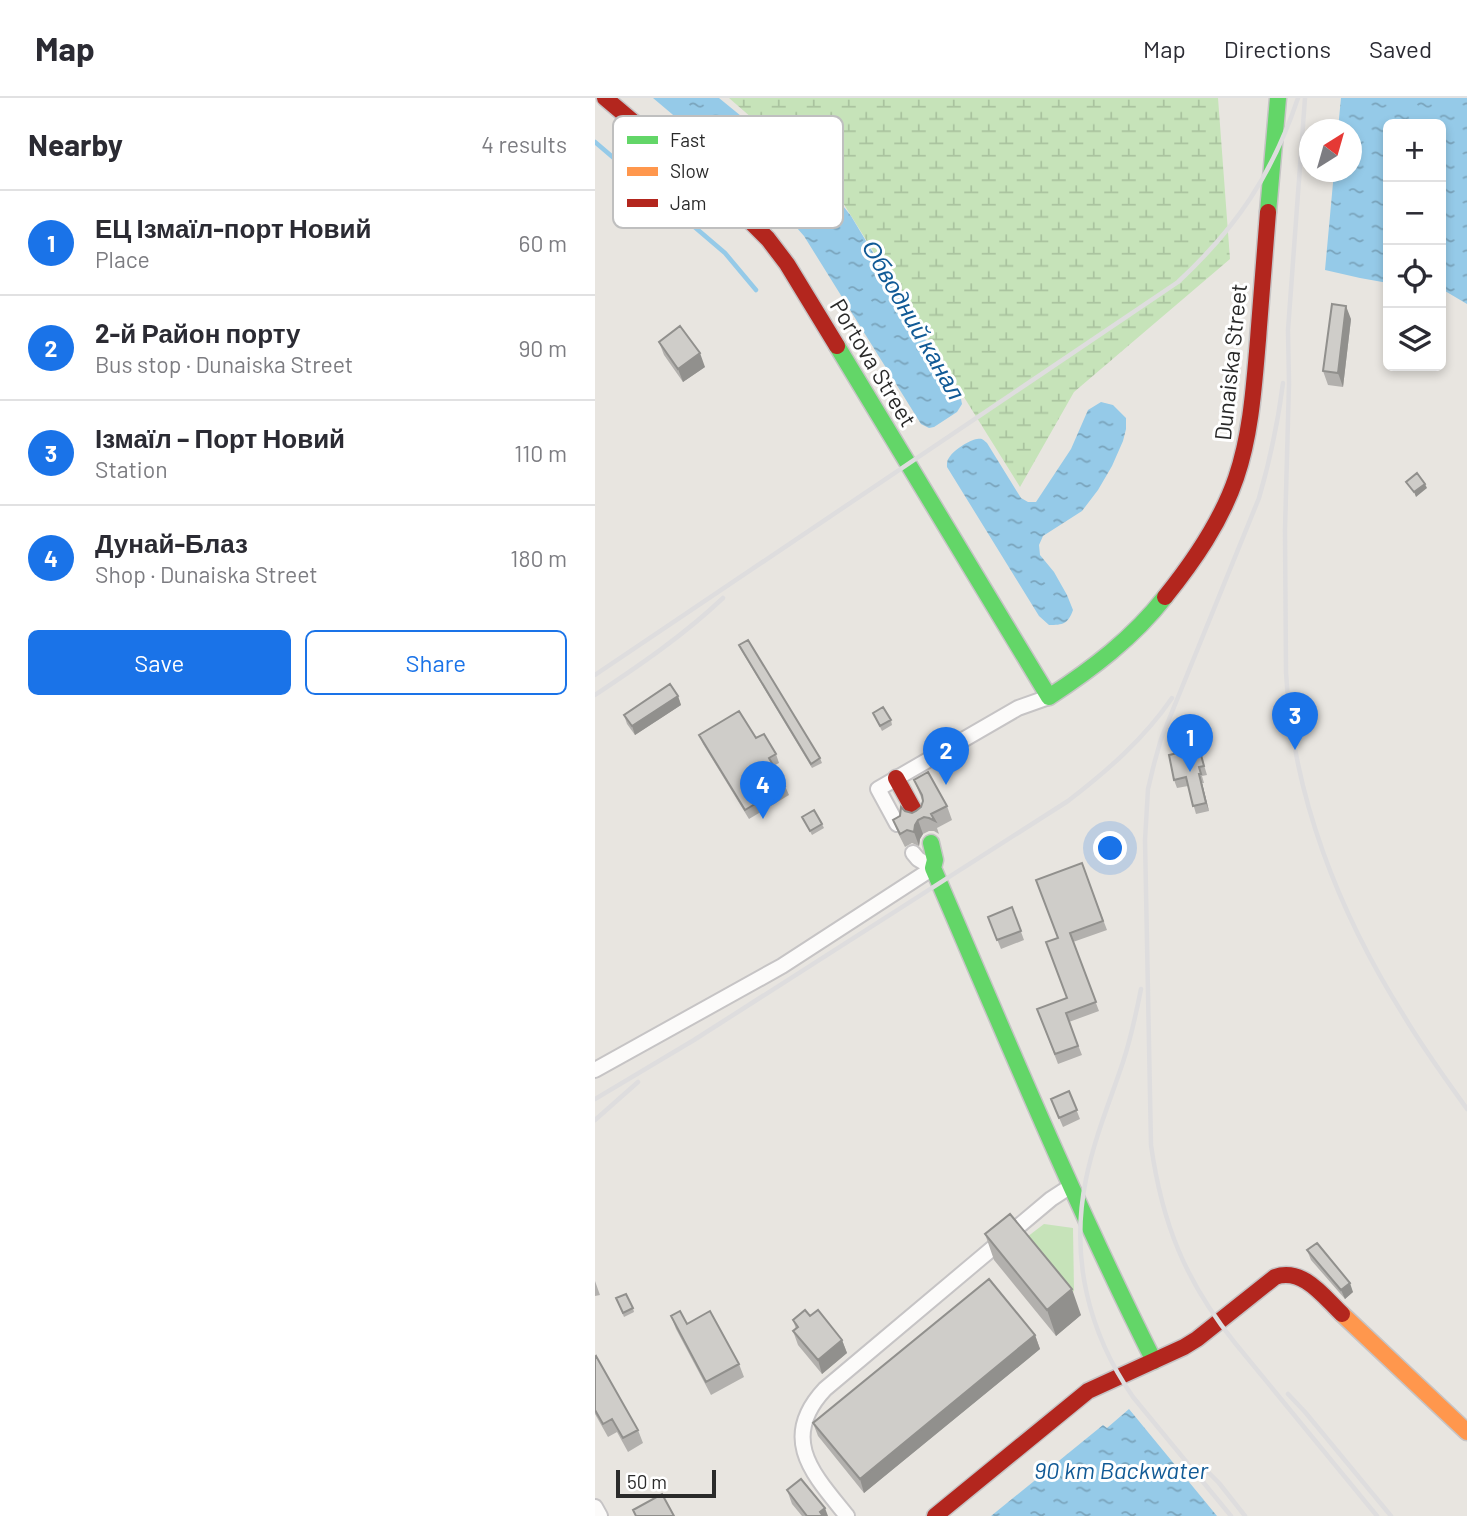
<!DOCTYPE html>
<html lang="en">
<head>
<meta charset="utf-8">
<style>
	:root { --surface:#fff; --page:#f2f2f3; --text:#2b2b33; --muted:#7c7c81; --line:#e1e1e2; --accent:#1a73e8 }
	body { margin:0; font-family:Barlow,sans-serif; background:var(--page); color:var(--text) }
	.controls { position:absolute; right:21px; top:21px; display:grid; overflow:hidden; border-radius:10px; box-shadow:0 4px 10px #0003 }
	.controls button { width:63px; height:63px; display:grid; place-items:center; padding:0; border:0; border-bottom:2px solid var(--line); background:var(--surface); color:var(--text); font:35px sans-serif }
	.compass { position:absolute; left:704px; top:21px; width:63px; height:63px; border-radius:50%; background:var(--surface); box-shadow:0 4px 10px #0003; rotate:37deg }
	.scale { position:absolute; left:21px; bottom:18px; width:100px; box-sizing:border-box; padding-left:7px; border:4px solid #2a2a2a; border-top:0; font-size:19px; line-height:24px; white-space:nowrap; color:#2a2a2a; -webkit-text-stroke:5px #fff; paint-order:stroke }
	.you { position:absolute; left:516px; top:751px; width:24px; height:24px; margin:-18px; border:5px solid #fff; border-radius:50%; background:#1a73e8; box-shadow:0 0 0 10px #1a73e833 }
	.badge { display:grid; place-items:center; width:46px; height:46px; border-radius:50%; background:var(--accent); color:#fff; font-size:23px; font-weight:700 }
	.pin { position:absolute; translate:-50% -58px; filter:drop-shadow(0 2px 4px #0008) }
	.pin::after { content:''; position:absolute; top:37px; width:24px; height:21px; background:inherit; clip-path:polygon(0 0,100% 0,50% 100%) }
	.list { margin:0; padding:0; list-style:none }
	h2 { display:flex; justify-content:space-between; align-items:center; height:91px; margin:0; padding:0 28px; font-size:30px }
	h2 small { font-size:23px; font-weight:400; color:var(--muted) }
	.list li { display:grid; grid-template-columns:46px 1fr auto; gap:21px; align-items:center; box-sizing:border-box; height:105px; padding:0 28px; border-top:2px solid var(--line) }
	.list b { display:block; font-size:26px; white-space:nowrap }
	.list p { margin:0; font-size:23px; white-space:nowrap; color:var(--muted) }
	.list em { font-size:23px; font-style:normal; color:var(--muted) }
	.actions { display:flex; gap:14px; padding:21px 28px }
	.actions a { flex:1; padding:16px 0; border:2px solid var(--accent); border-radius:10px; text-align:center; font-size:24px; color:var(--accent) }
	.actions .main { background:var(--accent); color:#fff }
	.icon { flex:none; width:38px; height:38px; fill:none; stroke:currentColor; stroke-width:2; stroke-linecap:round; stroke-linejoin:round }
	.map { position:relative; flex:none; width:872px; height:1418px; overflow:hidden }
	header { display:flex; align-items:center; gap:42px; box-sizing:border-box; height:98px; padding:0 35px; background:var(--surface); border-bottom:2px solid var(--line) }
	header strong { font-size:33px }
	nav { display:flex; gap:38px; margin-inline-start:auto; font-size:24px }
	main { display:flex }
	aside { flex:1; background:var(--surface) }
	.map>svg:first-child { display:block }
</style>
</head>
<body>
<header>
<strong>Map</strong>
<nav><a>Map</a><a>Directions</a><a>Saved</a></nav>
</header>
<main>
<aside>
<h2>Nearby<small>4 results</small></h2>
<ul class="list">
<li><span class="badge">1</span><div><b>ЕЦ Ізмаїл-порт Новий</b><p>Place</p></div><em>60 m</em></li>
<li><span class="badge">2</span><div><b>2-й Район порту</b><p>Bus stop · Dunaiska Street</p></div><em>90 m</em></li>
<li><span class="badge">3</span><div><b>Ізмаїл – Порт Новий</b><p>Station</p></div><em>110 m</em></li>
<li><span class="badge">4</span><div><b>Дунай-Блаз</b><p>Shop · Dunaiska Street</p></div><em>180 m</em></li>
</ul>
<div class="actions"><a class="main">Save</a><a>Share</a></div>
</aside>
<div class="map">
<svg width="872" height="1418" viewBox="0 0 872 1418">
	<defs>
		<pattern id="wetland-marsh" width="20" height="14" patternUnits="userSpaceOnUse" patternTransform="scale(1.75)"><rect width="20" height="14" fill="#c6e3b9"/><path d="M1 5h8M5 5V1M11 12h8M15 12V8" fill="none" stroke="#aac39f"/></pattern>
		<pattern id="water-ripples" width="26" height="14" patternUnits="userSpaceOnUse" patternTransform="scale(1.75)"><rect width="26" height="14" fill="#95cae8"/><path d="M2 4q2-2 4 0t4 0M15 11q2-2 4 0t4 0" fill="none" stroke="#7aa4bc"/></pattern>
	</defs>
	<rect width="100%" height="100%" fill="#e8e5e0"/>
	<path fill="#c6e3b9" d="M449,1126L478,1130L479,1194L432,1139Z"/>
	<path fill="url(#wetland-marsh)" d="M134,0H623L635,161L479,294L425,389L240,92Z"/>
	<path fill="url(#water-ripples)" d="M58,0H124L233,89L256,118L366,301L367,306L362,314L339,329L334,330L326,326L209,138L173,97Z
		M746,0H872V206L850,193L846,192V26H793V185L765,180L730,172L739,74H757V32L743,31Z
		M506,304L518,307L531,320V331L528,343L517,368L503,392L487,413L448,438L444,447L445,457L459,474L472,497L478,512C473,526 468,527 454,527L444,518L352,369C352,363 352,362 356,357C360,352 374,342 382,341C388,340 388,342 392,345L426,400L433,404H441L476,351L493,312Z
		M534,1311L622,1418H396L508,1327L512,1330Z"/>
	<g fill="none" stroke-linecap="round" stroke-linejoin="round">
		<path stroke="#95cae8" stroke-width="4.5" d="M0,44L130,155L161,192"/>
		<g stroke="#c6c4c5" stroke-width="18">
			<path id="street" d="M302,726L283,691L423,610L454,599
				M0,972L187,868L338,770L323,761L318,755
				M0,1409L5,1418
				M252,1418C219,1377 183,1341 230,1291L456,1101L476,1088"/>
		</g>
		<g stroke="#c6c4c5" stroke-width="19">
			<path id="fast" d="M673,114L683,0
				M242,248L454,599C497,571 538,540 570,499
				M336,745L340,762L338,770C409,935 478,1102 559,1263"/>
		</g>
		<g stroke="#c6c4c5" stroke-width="19">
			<path id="slow" d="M747,1216L872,1334"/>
		</g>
		<g stroke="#c6c4c5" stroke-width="19">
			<path id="jam" d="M10,0L151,119L173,141L192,166L242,248
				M570,499C599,463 626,424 641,380C656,336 659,288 663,242C666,199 670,156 673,114
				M301,680L321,716
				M340,1418L493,1293L589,1249L602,1241L680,1179C708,1169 729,1199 747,1216"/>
		</g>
		<use href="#street" stroke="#fcfbfa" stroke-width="14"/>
		<use href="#fast" stroke="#63d668" stroke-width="16"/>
		<use href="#slow" stroke="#ff974d" stroke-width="16"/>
		<use href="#jam" stroke="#b3261e" stroke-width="16"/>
		<path stroke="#deddde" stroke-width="4.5" d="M710,0L693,232L694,285L690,432L691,574C697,697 744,815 809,918C828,950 850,980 872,1011
			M688,285C683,324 675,362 664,400L566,641L559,666L553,691L550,742L556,1047C567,1125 590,1183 640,1245L782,1418
			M0,577L583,184C642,129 677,77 703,0
			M0,597C45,567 89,537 128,500
			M546,891C541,916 536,940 528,964C515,1003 499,1041 491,1081C475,1159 493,1234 538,1299L636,1418
			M0,1001L99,942L473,703C512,673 549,641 577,600
			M0,1022L43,984
			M693,1296L710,1314L796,1418
			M608,1369L624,1385L650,1418"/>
	</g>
	<path fill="#b2b0ad" d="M756,221L748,289L733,287L728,273Z
		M64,244L110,269L88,284L69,257Z
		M144,547L225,660L227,665L217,670L146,552Z
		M83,598L86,607L40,637L32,626L29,617Z
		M278,615L296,622L297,627L287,633Z
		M104,637L181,656L184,665L178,668L190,688L194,697L154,721L108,646Z
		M606,657L612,677L607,678L609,685H607L614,713L601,716L593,688L582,690L579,682L603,658Z
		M319,682L352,708L357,722L342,730L344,736L339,733H334L328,736L325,741L324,748L317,745L310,749L303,735L298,722L310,713L317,715L321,713L326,709L328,704Z
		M207,719L227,726L229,730L217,737Z
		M487,765L512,832L478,844L504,913L474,924L487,957L463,966L442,911L472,900L463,840Z
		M417,809L429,842L406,851L393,819Z
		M474,993L485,1021L468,1029L456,1001Z
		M390,1136L486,1217L461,1238L399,1162Z
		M712,1152L758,1194L750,1201L716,1162Z
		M0,1183L5,1197L0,1198Z
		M23,1205L38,1210L39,1214L29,1219Z
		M76,1218L92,1226L144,1266L149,1279L116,1297L81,1231Z
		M215,1218L247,1242L252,1255L227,1276L203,1247L198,1233L201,1231L198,1222Z
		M440,1237L445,1251L269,1395L223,1338L218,1325Z
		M0,1259L43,1332L48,1345L33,1354L22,1334L13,1339L0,1316Z
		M192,1392L233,1418H207L197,1406Z"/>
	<path fill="#91908d" d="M751,208L756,221L748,289L743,275Z
		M105,255L110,269L88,284L83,271Z
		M830,386L832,390L821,399L819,394Z
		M83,598L86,607L40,637L37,628Z
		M604,676L607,685L614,713L611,705Z
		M323,722L328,736L325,741L324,748L319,734L320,727Z
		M755,1185L758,1194L750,1201L746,1192Z
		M477,1191L486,1217L461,1238L452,1212Z
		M440,1237L445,1251L269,1395L265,1381Z
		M247,1242L252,1255L227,1276L223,1262Z
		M230,1410L233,1418H226L225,1414Z"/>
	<path fill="#cfcdc9" stroke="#91908d" stroke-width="2" d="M737,206L751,208L743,275L728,273Z
		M85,228L105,255L83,271L64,244Z
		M822,375L830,386L819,394L811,384Z
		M153,542L225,660L216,666L144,547Z
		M75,586L83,598L37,628L29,617Z
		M288,609L296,622L285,628L278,615Z
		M144,613L161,640L169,636L181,656L174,660L190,688L150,712L104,637Z
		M600,651L602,658L606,657L609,668L604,669L606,676H604L611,705L598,708L591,679L579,682L574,657Z
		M333,674L352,708L336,716L340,723L334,720L329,719L323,722L320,727L319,734L312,732L305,736L298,722L305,718L306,709L310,713L317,715L321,713L326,709L328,703L327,697L319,682Z
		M219,712L227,726L215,733L207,719Z
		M487,765L508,823L475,835L501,904L471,915L483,948L460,956L442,911L472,900L451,844L463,840L441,782Z
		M417,809L426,833L402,842L393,819Z
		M474,993L482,1012L464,1020L456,1001Z
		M415,1116L477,1191L452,1212L390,1136Z
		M722,1145L755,1185L746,1192L712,1152Z
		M394,1181L440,1237L265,1381L218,1325Z
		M31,1196L38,1210L28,1215L21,1200Z
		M210,1212L215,1218L223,1212L247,1242L223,1262L198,1233L203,1229L198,1222Z
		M85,1213L92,1226L115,1213L144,1266L111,1284L76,1218Z
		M1,1258L43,1332L28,1340L17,1321L8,1326L0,1312V1259Z
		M206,1381L230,1410L225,1414L228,1418H212L192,1392Z
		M67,1396L79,1418H41L38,1412Z"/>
	<g text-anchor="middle" stroke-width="6" stroke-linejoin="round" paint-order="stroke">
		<g font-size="23" fill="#2a2a2a" stroke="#fff">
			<text transform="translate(636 264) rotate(-84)" y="8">Dunaiska Street</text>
			<text transform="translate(278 265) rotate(59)" y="8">Portova Street</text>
		</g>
		<g font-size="24" font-style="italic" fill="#115a96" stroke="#fff">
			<text transform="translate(318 222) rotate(60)" y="8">Обводний канал</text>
			<text x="526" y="1381">90 km Backwater</text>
		</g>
	</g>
	<rect x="18" y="18" width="230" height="112" rx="10" fill="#fff" stroke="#bfbfbf" stroke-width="2"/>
	<rect x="32" y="38" width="31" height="8" fill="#63d668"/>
	<rect x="32" y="69" width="31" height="9" fill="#ff974d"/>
	<rect x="32" y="101" width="31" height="8" fill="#b3261e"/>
	<g font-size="19" fill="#2a2a2a">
		<text x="75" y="49">Fast</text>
		<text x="75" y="80">Slow</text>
		<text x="75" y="112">Jam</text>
	</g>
</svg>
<div class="controls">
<button>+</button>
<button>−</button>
<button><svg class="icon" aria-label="locate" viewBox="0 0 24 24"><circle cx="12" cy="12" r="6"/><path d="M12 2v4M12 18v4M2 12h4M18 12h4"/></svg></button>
<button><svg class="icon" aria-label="layers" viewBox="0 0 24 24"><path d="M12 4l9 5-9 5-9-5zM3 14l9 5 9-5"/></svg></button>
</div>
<svg class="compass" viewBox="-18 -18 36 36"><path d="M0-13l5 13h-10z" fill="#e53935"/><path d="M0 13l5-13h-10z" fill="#7c7c81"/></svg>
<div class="scale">50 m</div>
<div class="you"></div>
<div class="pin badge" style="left:595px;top:674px">1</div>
<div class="pin badge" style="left:351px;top:687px">2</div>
<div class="pin badge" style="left:700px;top:652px">3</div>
<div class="pin badge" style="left:168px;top:721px">4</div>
</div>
</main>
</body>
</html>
